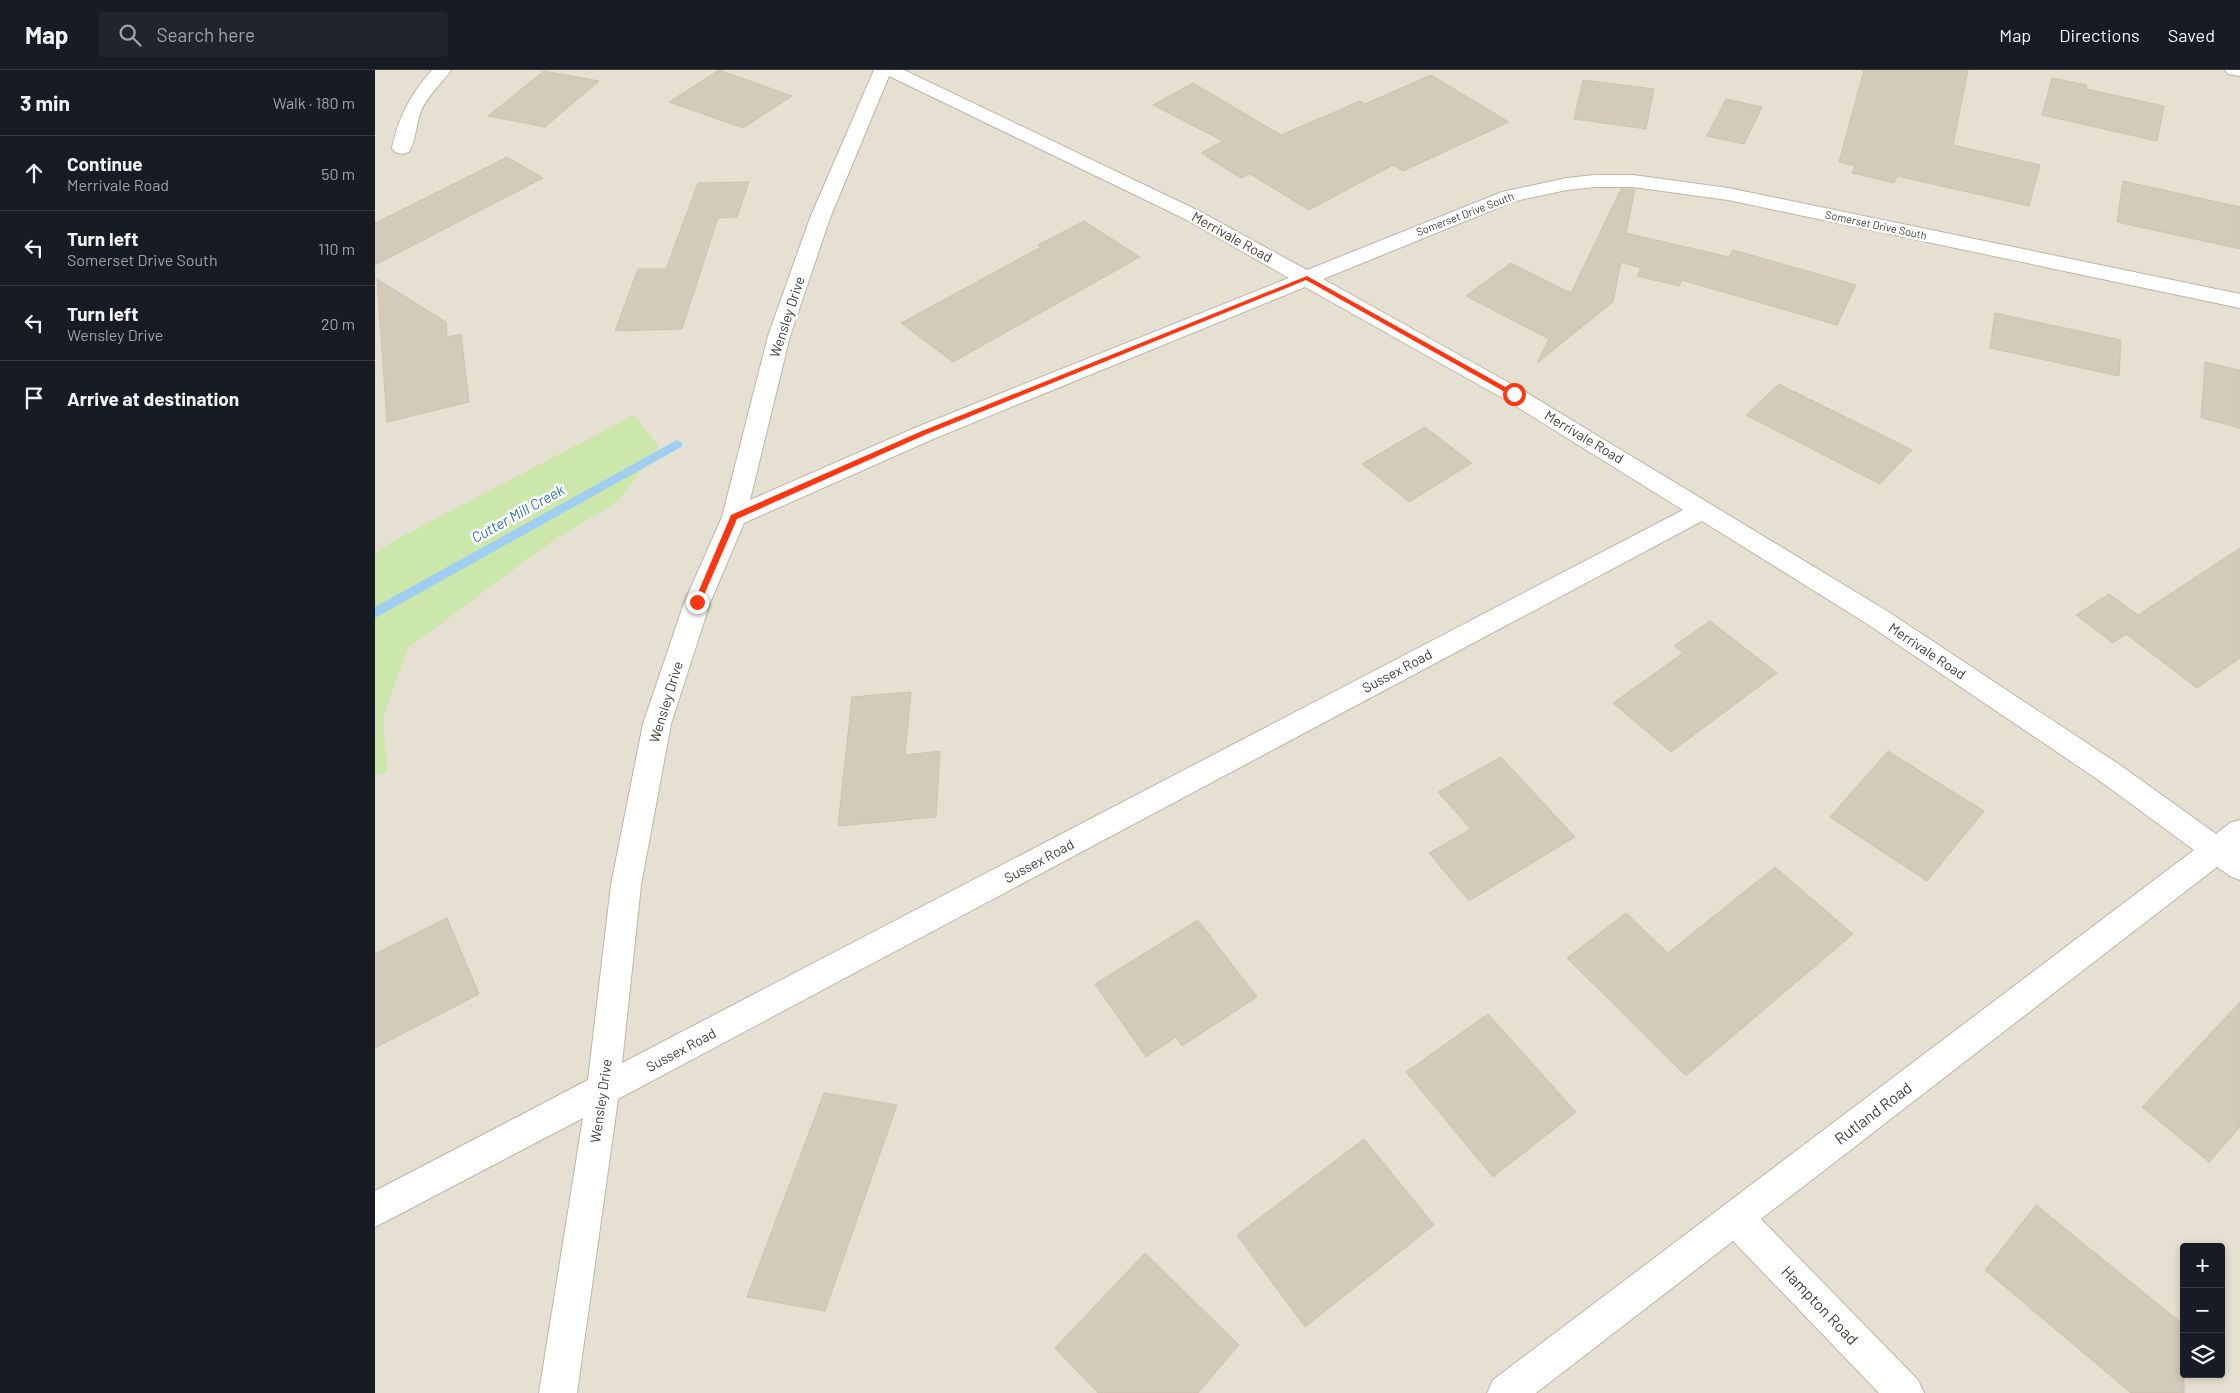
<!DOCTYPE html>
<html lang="en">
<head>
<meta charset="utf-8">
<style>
	:root { --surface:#171b24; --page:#20242c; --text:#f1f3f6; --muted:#9ea1a6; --line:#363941 }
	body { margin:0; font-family:Barlow,sans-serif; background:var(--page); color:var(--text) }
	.controls { position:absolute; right:15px; bottom:15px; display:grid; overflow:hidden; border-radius:5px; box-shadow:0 2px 8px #0003 }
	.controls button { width:45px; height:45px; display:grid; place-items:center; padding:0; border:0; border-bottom:1px solid var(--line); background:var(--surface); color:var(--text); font:25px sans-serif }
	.stop { position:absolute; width:15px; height:15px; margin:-11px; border:4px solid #fc3712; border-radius:50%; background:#fff }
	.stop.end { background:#fc3712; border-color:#fff; box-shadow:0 1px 5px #0008 }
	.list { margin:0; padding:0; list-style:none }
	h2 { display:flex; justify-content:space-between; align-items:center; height:65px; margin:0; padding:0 20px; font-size:21px }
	h2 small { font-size:16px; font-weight:400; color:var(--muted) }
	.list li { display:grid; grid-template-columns:32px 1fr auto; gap:15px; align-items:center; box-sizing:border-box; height:75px; padding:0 20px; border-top:1px solid var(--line) }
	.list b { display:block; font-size:19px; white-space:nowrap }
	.list p { margin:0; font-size:16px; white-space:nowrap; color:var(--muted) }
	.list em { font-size:16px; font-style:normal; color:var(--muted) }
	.icon { flex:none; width:28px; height:28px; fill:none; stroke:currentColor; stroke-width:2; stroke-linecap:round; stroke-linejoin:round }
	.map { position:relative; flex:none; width:1865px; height:1323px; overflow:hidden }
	header { display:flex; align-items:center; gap:30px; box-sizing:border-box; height:70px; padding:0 25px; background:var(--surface); border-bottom:1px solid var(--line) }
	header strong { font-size:24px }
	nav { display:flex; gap:28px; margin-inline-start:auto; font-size:18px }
	.search { width:350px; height:45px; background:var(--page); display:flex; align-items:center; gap:12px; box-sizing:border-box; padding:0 18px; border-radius:5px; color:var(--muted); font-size:19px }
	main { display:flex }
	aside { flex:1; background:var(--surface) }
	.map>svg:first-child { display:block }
</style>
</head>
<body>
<header>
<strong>Map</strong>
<div class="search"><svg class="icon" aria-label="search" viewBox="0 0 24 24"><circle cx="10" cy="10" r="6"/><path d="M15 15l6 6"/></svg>Search here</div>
<nav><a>Map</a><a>Directions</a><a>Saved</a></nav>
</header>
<main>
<aside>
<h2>3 min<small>Walk · 180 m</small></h2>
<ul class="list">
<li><svg class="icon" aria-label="ahead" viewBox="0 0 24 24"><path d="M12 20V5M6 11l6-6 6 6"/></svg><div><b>Continue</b><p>Merrivale Road</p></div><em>50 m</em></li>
<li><svg class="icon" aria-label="left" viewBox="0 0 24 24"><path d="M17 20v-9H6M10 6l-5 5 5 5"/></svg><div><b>Turn left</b><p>Somerset Drive South</p></div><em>110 m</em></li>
<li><svg class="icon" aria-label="left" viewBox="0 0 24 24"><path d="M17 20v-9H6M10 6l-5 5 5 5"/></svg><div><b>Turn left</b><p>Wensley Drive</p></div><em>20 m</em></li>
<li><svg class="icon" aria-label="arrive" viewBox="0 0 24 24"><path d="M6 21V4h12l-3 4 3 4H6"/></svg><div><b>Arrive at destination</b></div></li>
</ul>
</aside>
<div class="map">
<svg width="1865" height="1323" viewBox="0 0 1865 1323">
	<rect width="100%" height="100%" fill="#f2eee4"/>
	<path fill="#e6e0d2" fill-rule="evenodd" d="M0,0H1865V1323H0ZM1809,1177H1846V1304H1809Z"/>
	<path fill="#cce7ac" d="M259,345L284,377L241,433L180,469L33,578L8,647L12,702L0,705V483L18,471Z"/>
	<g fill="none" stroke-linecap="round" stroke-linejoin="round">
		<path fill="#9fcef1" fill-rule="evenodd" d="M302,370L308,374L306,377L0,548V537Z"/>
	</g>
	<path fill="#d4caba" stroke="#cfc2ad" d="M344,0L417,26L368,58L294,32Z
		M1489,0H1593L1578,75L1665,95L1654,136L1522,106L1519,113L1477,103L1480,96L1464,92Z
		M169,1L224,11L170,57L113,46Z
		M1056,5L1134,52L1028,101L1018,95L934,140L875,104L866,108L826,83L848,71L778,35L818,13L906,65L985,31L990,34Z
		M1677,8L1712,15L1711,19L1789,36L1782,71L1667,45Z
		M1208,10L1279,19L1271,59L1199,49Z
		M1351,29L1387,37L1369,74L1332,66Z
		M132,87L168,108L0,195V153Z
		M1748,111L1865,137V179L1742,152Z
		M374,112L362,147L343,148L307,259L240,261L263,199H291L323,113Z
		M1246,119H1260L1251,163L1354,187L1358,180L1481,215L1462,255L1307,210L1304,216L1262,206L1266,198L1246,192L1238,232L1162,293L1174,269L1091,226L1136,193L1196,223Z
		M709,151L765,187L578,292L526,253L666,177L663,175Z
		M2,209L71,252L72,267L86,264L94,332L12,352Z
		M1620,243L1746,270L1744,306L1615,278Z
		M1830,292L1865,300V358L1826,348Z
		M1404,314L1537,380L1505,414L1371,345Z
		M1050,357L1097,393L1034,432L987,394Z
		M1865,478V588L1822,618L1751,564L1738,573L1701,545L1734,524L1763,545Z
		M1335,551L1402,603L1296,682L1238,633L1308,583L1299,576Z
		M536,622L530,685L565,681L561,747L463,756L477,627Z
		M1513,681L1609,741L1552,811L1455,747Z
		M1126,687L1200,767L1094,831L1054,783L1096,759L1063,722Z
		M1400,797L1478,864L1311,1006L1192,888L1251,843L1293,883Z
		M72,848L104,924L0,978V884Z
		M823,850L882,927L807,976L801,967L771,987L720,914Z
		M1865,932V1057L1834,1092L1767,1037Z
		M1113,944L1201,1042L1118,1107L1031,1002Z
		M449,1023L522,1035L450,1241L372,1227Z
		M989,1069L1059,1155L930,1257L862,1165Z
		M1661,1135L1809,1255V1323H1756L1610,1200Z
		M770,1183L864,1275L823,1323H723L680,1278Z"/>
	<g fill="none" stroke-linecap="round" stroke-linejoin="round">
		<g stroke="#beb6a7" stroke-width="2">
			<path id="minor" d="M57,0H76C66,14 53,25 46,41C41,54 41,71 34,82L27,84L20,82L17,78C24,46 36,24 57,0Z
				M499,0H529L824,141L932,200L1127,122L1192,108L1220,105H1258L1353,118L1865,224V238L1353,130L1258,117H1220L1192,120L1140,131L948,209L1147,320L1512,541L1745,695L1841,764L1855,753L1865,750V810L1855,806L1842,797L1386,1149L1543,1310L1549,1323H1504L1358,1171L1161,1323H1112L1118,1310L1819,780L1725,711L1494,555L1327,451L243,1029L202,1323H164L208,1048L0,1157V1121L213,1010L236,815L268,654L309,533L347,447L393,266L435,148ZM514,6L810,149L914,208L542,357L375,430L415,266L455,148ZM930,217L1131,330L1308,440L247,993L266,815L296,654L335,533L369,453L558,369Z
				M1850,0H1865V6L1853,4Z"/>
		</g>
		<use href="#minor" fill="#fff" fill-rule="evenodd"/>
	</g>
	<path fill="#fc3712" d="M932,206L1143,324L1137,326L931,210L552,364L362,449L326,532L322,535L319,532L356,445L547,361Z"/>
	<g text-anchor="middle" stroke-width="5" stroke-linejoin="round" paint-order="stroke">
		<g font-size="11" fill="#443e34" stroke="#fff">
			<text transform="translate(1090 144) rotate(-21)" y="4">Somerset Drive South</text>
			<text transform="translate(1501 155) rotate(12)" y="4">Somerset Drive South</text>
		</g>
		<g font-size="14" fill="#443e34" stroke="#fff">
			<text transform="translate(857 167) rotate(29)" y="5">Merrivale Road</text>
			<text transform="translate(412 247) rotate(-72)" y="5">Wensley Drive</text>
			<text transform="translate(1209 367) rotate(31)" y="5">Merrivale Road</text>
			<text transform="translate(1552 581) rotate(34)" y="5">Merrivale Road</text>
			<text transform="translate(1022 601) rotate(-28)" y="5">Sussex Road</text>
			<text transform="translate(291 632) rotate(-73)" y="5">Wensley Drive</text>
			<text transform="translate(664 791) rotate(-28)" y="5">Sussex Road</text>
			<text transform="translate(306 980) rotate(-28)" y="5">Sussex Road</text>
			<text transform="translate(226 1031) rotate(-82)" y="5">Wensley Drive</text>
		</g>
		<g font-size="15" font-style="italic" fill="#2d78b1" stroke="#fff">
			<text transform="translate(143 444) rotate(-29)" y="5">Cutter Mill Creek</text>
		</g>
		<g font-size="16" fill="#443e34" stroke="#fff">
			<text transform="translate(1498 1043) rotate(-37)" y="6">Rutland Road</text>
			<text transform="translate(1445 1235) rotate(46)" y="6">Hampton Road</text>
		</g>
	</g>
</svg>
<div class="controls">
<button>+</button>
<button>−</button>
<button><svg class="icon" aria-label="layers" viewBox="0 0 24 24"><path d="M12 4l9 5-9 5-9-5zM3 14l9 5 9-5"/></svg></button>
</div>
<div class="stop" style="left:1139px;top:324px"></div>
<div class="stop end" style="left:322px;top:532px"></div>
</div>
</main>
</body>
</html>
